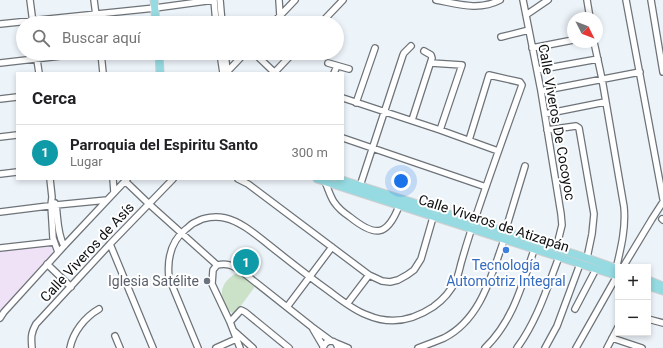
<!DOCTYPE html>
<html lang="es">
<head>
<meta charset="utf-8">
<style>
	:root { --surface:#fff; --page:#f6f6f6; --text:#202124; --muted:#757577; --line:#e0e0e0; --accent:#db2777 }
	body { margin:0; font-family:Roboto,sans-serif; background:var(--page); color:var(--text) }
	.controls { position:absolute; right:12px; bottom:12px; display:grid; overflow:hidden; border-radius:0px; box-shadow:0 2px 6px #0003 }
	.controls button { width:36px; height:36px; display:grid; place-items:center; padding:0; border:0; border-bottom:1px solid var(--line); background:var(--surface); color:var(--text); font:20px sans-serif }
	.compass { position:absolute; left:567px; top:12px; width:36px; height:36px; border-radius:50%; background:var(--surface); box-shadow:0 2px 6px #0003; rotate:132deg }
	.you { position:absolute; left:401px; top:181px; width:14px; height:14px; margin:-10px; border:3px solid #fff; border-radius:50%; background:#1a73e8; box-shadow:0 0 0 6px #1a73e833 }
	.badge { display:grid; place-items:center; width:26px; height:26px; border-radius:50%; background:var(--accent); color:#fff; font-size:13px; font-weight:700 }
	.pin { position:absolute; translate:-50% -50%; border:2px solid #fff; box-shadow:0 1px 4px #0006 }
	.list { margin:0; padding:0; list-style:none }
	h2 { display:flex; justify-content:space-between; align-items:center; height:52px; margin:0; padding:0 16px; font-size:17px }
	h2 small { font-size:13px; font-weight:400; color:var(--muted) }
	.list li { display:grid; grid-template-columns:26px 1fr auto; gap:12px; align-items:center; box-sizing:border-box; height:56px; padding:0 16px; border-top:1px solid var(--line) }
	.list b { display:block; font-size:15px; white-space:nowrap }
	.list p { margin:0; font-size:13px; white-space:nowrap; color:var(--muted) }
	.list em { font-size:13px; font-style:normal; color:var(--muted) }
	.icon { flex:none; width:22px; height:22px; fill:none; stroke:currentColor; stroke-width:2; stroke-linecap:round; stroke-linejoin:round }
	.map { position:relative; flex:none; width:663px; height:348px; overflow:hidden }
	.search { position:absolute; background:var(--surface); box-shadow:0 2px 6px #0003; left:16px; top:16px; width:328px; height:44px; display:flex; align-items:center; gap:10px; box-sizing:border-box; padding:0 14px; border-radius:22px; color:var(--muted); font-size:15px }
	.panel { position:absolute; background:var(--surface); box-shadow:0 2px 6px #0003; left:16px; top:72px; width:328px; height:108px; border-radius:0px }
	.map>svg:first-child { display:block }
</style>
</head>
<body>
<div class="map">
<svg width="663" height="348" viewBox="0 0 663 348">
	<rect width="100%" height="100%" fill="#ecf3f9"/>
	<path fill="#f0e2f6" d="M47,245L52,246L53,250L51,255L0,311V251Z"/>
	<path fill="#cbe1c8" d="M241,272L257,284L234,315L223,305C223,301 221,296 222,292C222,283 233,273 241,272Z"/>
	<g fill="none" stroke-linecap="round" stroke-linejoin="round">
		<g stroke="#6d7378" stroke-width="8">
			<path id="minor" d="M30,0L33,23
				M94,0L97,23
				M214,0L216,23
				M220,0L222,23
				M279,0L280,16
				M436,0C458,4 479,11 500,0
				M523,0L541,91L561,214L562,225L556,249
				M587,0L590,18
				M626,0L663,199
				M651,0L663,72
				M526,15L548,0
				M273,23L295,0
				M321,23L343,0
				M0,24L155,8L214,0
				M501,37L529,30
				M594,42L602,79L624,207C626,228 621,248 616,269L617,272
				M532,48L573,40
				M36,53L39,73
				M101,53L103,73
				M220,53L223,73
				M225,53L227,71
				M254,53L275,73
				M0,63L87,53
				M328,63L349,69
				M431,63L462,65L440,130
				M537,70L598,59
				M226,73L245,53
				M274,73L293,53
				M334,73L337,66
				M541,91L640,72
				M343,98L440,130L498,151
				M0,99L17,97
				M356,103L375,48
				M545,114L605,102
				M412,120L432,58L431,55L424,51
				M547,130L576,126L579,128L594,214L592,234L587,258
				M0,137L17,135
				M343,138L486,187
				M0,174L17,172
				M50,179L52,197L51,205L53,238L58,252
				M113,179L114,192
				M238,179L248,184L369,275L382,281L390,282L398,280L407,275L414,270L421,259L434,214
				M125,181L149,204L217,265
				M325,182C328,188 330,196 334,202C338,208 344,213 350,217C375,237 387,237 399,206
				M359,189L403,55L404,53L411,46
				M55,203L56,205C58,218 57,233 64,246
				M0,212L56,205L107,200
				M662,219L663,220
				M505,232L525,166
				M110,244L153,348
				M0,248L54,242
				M47,264L71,287
				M217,265C227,263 231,265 240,270L312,327L331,341
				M217,265L213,270L212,284L230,322L240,348
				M623,267L652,219L663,202
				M347,304L369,275
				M287,307L332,247
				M575,309L596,269
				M0,318L4,312L64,246L127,179
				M648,319L663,323
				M230,322L241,310L245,312L289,348
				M313,329L323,346
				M234,331L253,348
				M115,336L120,348
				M612,338L642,348
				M336,343L348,348
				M32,348C31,337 31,333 36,324L110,244L173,179
				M70,348C73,332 85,317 99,309
				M198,348L169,278C167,259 171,241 186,229C189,227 192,223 196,222C204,217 216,216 225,218C242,222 256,235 269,245C289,261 308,276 329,291C341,300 353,310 367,315C390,325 412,321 433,307C443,300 451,291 456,280C459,274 460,266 462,260C466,246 470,233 475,219C490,174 506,130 522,85L520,82L489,75L469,140
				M216,348L236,339
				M323,348C325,341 331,339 336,343L338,348
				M418,348C426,345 435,342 444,338C481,319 491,276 504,240
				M485,348C513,321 522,285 534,250
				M517,348C537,321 547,288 559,257
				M545,348L557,326L580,264
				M576,348L618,274
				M607,348L618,327"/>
		</g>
		<g stroke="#cecfcf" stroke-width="9">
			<path id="major" d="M154,0L156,23
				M159,53L160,73
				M317,179L618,276
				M339,179L587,258L618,269
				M648,280L663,286
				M648,286L663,291"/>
		</g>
		<use href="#minor" stroke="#fff" stroke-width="5.5"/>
		<use href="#major" stroke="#96dae2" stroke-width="7"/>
	</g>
	<circle fill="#3f7fe0" stroke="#fff" stroke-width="1.5" cx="506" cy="250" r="4"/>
	<circle fill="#6b7280" stroke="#fff" stroke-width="1.5" cx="207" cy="281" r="4"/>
	<g text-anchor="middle" stroke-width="4" stroke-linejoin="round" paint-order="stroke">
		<g font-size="14" fill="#0c0e10" stroke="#fff">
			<text transform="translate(557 122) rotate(80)" y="5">Calle Viveros De Cocoyoc</text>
			<text transform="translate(494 223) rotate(18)" y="5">Calle Viveros de Atizapán</text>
			<text transform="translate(87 252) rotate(-47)" y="5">Calle Viveros de Asís</text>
		</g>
		<g font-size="14" fill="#366cbe" stroke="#fff">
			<text x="506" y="270">Tecnología<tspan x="506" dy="16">Automotriz Integral</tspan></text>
		</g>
		<g font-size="14" fill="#5b616d" stroke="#fff" text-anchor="end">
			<text x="199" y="286">Iglesia Satélite</text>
		</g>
	</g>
</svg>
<div class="controls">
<button>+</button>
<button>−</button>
</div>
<svg class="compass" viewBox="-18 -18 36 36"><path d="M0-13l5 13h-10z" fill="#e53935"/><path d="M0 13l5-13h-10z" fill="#757577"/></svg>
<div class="you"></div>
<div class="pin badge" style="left:246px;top:262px;background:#0f9aa8">1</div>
<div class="search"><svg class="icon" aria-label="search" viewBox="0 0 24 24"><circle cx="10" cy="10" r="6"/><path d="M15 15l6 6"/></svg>Buscar aquí</div>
<section class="panel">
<h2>Cerca<small></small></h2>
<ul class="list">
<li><span class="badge" style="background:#0f9aa8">1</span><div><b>Parroquia del Espiritu Santo</b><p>Lugar</p></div><em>300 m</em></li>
</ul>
</section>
</div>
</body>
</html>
